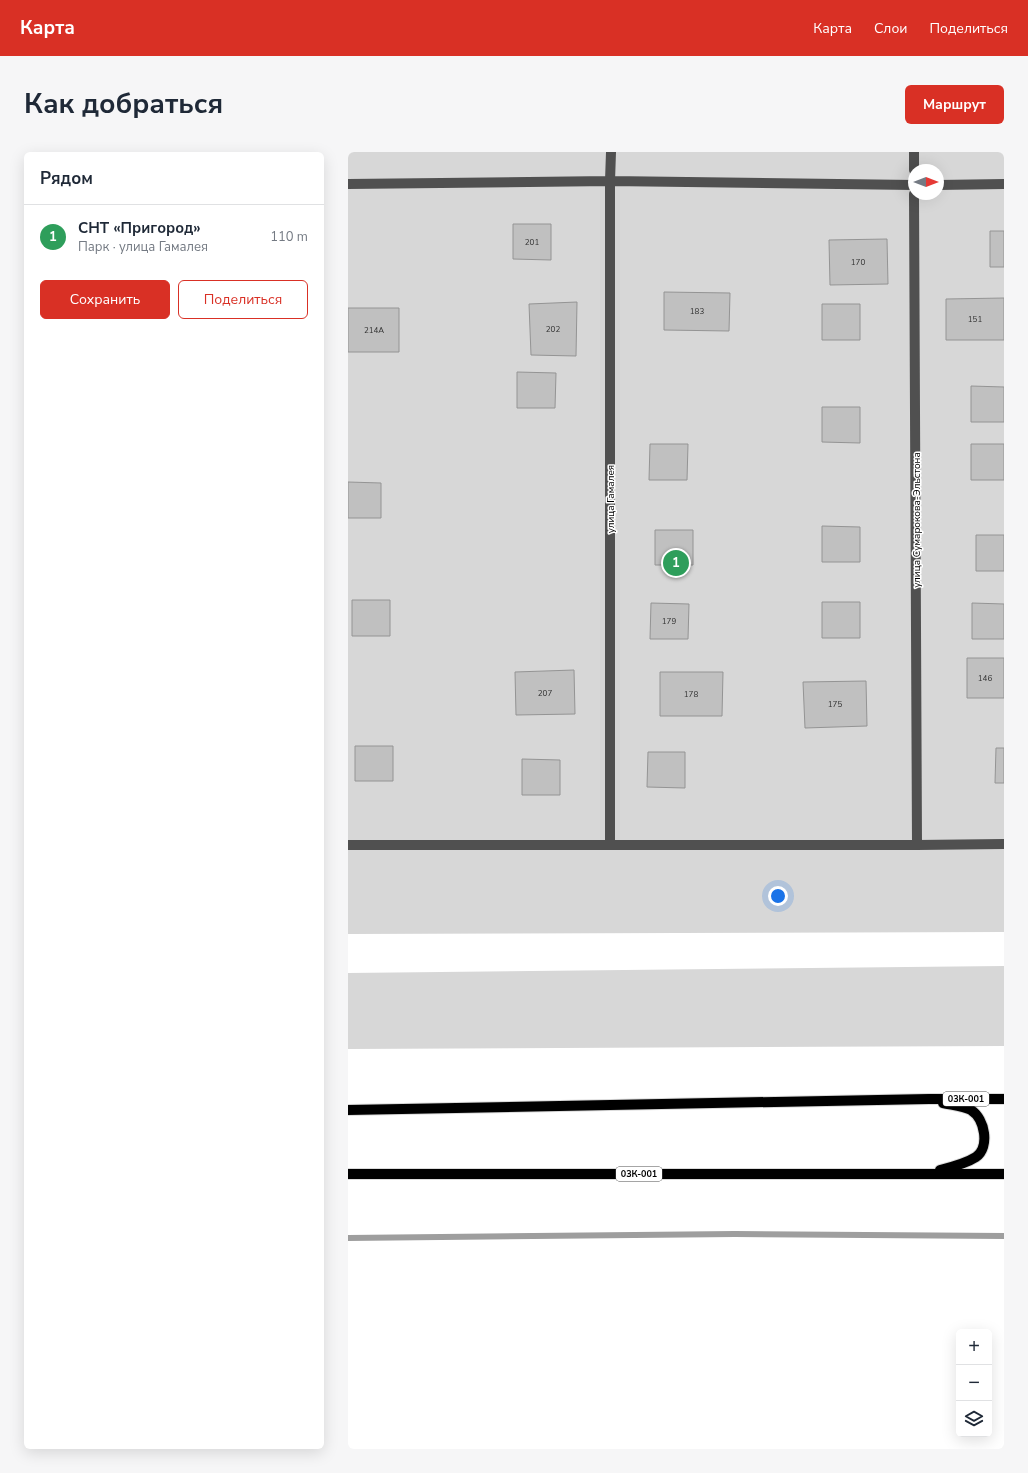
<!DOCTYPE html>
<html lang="ru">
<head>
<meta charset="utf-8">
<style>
	:root { --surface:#fff; --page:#f6f6f7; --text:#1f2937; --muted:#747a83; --line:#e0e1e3; --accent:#d93025 }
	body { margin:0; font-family:"Nunito Sans",sans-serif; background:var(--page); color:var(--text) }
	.controls { position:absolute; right:12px; bottom:12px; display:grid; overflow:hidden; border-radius:6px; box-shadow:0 4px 16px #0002 }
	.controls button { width:36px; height:36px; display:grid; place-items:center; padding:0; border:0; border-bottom:1px solid var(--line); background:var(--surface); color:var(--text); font:20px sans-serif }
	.compass { position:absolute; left:560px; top:12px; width:36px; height:36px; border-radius:50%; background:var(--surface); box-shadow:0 4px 16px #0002; rotate:90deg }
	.you { position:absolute; left:430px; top:744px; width:14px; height:14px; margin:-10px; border:3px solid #fff; border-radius:50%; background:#1a73e8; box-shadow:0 0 0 6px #1a73e833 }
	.badge { display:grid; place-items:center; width:26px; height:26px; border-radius:50%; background:var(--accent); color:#fff; font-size:13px; font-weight:700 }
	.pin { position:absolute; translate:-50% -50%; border:2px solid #fff; box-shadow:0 1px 4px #0006 }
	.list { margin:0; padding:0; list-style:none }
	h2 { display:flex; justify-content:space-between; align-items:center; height:52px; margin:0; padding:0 16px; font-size:17px }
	h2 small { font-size:13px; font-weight:400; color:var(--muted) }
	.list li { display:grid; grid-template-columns:26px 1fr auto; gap:12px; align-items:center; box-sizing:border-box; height:64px; padding:0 16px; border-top:1px solid var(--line) }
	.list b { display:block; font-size:15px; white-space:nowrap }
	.list p { margin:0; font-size:13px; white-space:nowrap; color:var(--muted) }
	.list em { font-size:13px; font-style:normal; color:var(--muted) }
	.actions { display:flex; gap:8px; padding:12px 16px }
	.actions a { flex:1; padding:9px 0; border:1px solid var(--accent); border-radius:6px; text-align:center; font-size:14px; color:var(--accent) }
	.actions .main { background:var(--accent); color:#fff }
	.icon { flex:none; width:22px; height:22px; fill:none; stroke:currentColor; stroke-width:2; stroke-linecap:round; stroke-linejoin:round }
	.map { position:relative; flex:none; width:656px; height:1297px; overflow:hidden; border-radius:6px }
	header { display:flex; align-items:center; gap:24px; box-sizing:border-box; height:56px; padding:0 20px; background:var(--accent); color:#fff }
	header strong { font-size:19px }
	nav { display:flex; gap:22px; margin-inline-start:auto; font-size:14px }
	.intro { display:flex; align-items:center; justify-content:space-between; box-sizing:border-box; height:96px; padding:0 24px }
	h1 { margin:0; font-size:28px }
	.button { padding:10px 18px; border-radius:6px; background:var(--accent); color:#fff; font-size:14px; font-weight:700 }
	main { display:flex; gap:24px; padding:0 24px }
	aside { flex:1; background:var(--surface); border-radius:6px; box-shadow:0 4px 16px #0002 }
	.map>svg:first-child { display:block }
</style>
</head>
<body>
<header>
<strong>Карта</strong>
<nav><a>Карта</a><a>Слои</a><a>Поделиться</a></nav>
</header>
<div class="intro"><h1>Как добраться</h1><a class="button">Маршрут</a></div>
<main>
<aside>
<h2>Рядом<small></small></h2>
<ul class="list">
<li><span class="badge" style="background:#2e9e5b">1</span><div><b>СНТ «Пригород»</b><p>Парк · улица Гамалея</p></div><em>110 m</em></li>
</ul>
<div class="actions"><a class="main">Сохранить</a><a>Поделиться</a></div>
</aside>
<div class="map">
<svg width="656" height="1297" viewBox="0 0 656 1297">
	<rect width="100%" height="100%" fill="#fff"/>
	<path fill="#d7d7d7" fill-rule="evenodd" d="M0,0H656V780L0,782ZM566,18H590V42H566Z
		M656,814V894L0,897V821Z"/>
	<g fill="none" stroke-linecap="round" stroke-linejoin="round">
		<path stroke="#9e9e9e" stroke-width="6" d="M0,1086L387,1082L656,1084"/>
	</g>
	<path fill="#c0c0c0" stroke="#949494" d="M165,72H203V108L165,107Z
		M642,79H656V115H642Z
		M539,87L540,132L482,133L481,88Z
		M316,140L382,141L381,179L316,178Z
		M656,146V188H598V147Z
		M229,150L228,204L183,203L181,152Z
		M474,152H512V188H474Z
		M0,156H51V200H0Z
		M169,220L208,221L207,256H169Z
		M623,234L656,235V270H623Z
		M474,255H512V291L474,290Z
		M302,292H340L339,328H301Z
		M623,292H656V328H623Z
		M0,330L33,331V366H0Z
		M474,374L512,375V410H474Z
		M307,378H345V413H307Z
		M628,383H656V419H628Z
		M4,448H42V484H4Z
		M474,450H512V486H474Z
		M303,451L341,452L340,487H302Z
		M624,451L656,452V487H624Z
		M619,506H656V546H619Z
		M226,518L227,562L168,563L167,520Z
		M312,520H375L374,564H312Z
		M518,529L519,574L457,576L455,530Z
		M7,594H45V629H7Z
		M648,596H656V631H647Z
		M300,600H337V636L299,635Z
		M174,607L212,608V643H174Z"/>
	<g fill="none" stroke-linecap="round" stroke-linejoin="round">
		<g stroke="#dbdbdb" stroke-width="12">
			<path id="major" d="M0,958L581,947H656
				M592,1018C604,1015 617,1012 628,1005C642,995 637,967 623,958C616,954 604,953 595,951
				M0,1022H656"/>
		</g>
		<path stroke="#505050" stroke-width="10" d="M566,0V18
			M0,32L262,29L566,33
			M590,33L656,32
			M566,42L569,693
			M0,693H569L656,692
			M262,693V29L263,0"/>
		<use href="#major" stroke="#000" stroke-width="10"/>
	</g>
	<g text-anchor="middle" stroke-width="3" stroke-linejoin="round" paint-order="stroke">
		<g font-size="8" fill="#303030">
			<text x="184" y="93">201</text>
			<text x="510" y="113">170</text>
			<text x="349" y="162">183</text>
			<text x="627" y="170">151</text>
			<text x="205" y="180">202</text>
			<text x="26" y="181">214А</text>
			<text x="321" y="472">179</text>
			<text x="637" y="529">146</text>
			<text x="197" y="544">207</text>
			<text x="343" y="545">178</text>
			<text x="487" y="555">175</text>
		</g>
		<g fill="#fff" stroke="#4c4c4c" stroke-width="1">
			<rect x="595" y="940" width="46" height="14" rx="3"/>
			<rect x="268" y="1015" width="46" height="14" rx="3"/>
		</g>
		<g font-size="9" font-weight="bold" fill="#000">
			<text x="618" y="950">03К-001</text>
			<text x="291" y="1025">03К-001</text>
		</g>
		<g font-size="10" fill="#000" stroke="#fff">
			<text transform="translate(262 347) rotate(-90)" y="4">улица Гамалея</text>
			<text transform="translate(568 368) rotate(-90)" y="4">улица Сумарокова-Эльстона</text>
		</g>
	</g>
</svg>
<div class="controls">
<button>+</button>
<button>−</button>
<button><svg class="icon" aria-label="layers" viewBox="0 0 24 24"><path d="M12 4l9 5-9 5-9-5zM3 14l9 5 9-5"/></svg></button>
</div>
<svg class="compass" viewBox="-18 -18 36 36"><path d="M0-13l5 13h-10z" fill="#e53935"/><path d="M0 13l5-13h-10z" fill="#747a83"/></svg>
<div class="you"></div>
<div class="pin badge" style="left:328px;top:411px;background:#2e9e5b">1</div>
</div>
</main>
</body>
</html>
